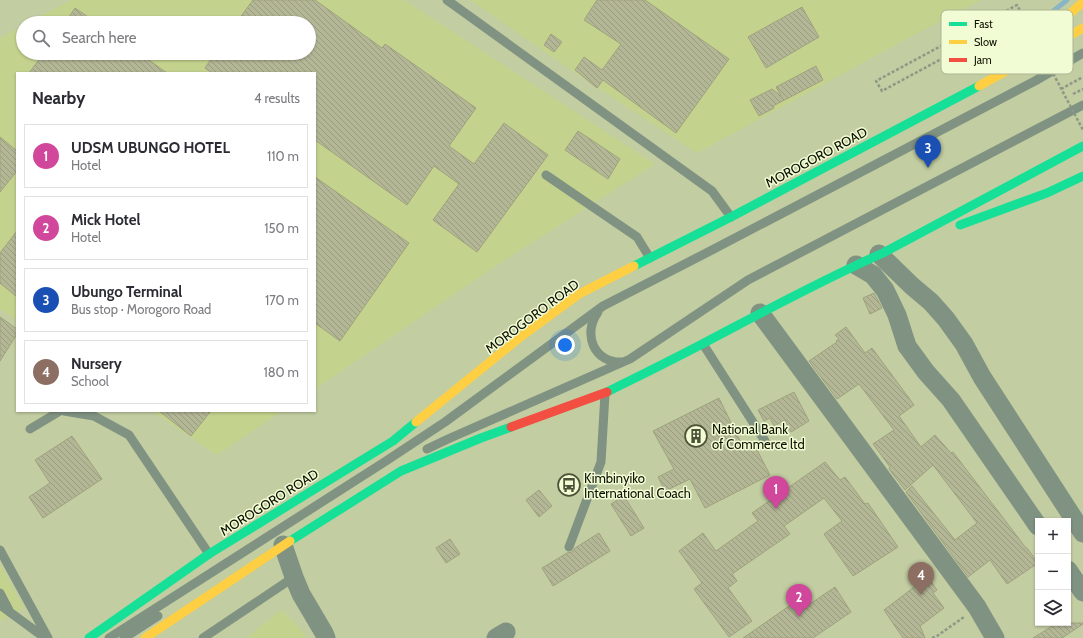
<!DOCTYPE html>
<html lang="en">
<head>
<meta charset="utf-8">
<style>
	:root { --surface:#fff; --page:#f2f2f3; --text:#2b2b33; --muted:#7c7c81; --line:#e1e1e2; --accent:#111827 }
	body { margin:0; font-family:Cabin,sans-serif; background:var(--page); color:var(--text) }
	.controls { position:absolute; right:12px; bottom:12px; display:grid; overflow:hidden; border-radius:0px; box-shadow:0 1px 3px #0004 }
	.controls button { width:36px; height:36px; display:grid; place-items:center; padding:0; border:0; border-bottom:1px solid var(--line); background:var(--surface); color:var(--text); font:20px sans-serif }
	.you { position:absolute; left:565px; top:345px; width:14px; height:14px; margin:-10px; border:3px solid #fff; border-radius:50%; background:#1a73e8; box-shadow:0 0 0 6px #1a73e833 }
	.badge { display:grid; place-items:center; width:26px; height:26px; border-radius:50%; background:var(--accent); color:#fff; font-size:13px; font-weight:700 }
	.pin { position:absolute; translate:-50% -33px; filter:drop-shadow(0 1px 2px #0008) }
	.pin::after { content:''; position:absolute; top:21px; width:14px; height:12px; background:inherit; clip-path:polygon(0 0,100% 0,50% 100%) }
	.list { margin:0; padding:0; list-style:none }
	h2 { display:flex; justify-content:space-between; align-items:center; height:52px; margin:0; padding:0 16px; font-size:17px }
	h2 small { font-size:13px; font-weight:400; color:var(--muted) }
	.list li { display:grid; grid-template-columns:26px 1fr auto; gap:12px; align-items:center; box-sizing:border-box; height:64px; margin:0 8px 8px; padding:0 8px; border:1px solid var(--line); border-radius:0px }
	.list b { display:block; font-size:15px; white-space:nowrap }
	.list p { margin:0; font-size:13px; white-space:nowrap; color:var(--muted) }
	.list em { font-size:13px; font-style:normal; color:var(--muted) }
	.icon { flex:none; width:22px; height:22px; fill:none; stroke:currentColor; stroke-width:2; stroke-linecap:round; stroke-linejoin:round }
	.map { position:relative; flex:none; width:1083px; height:638px; overflow:hidden }
	.search { position:absolute; background:var(--surface); box-shadow:0 1px 3px #0004; left:16px; top:16px; width:300px; height:44px; display:flex; align-items:center; gap:10px; box-sizing:border-box; padding:0 14px; border-radius:22px; color:var(--muted); font-size:15px }
	.panel { position:absolute; background:var(--surface); box-shadow:0 1px 3px #0004; left:16px; top:72px; width:300px; height:340px; border-radius:0px }
	.map>svg:first-child { display:block }
</style>
</head>
<body>
<div class="map">
<svg width="1083" height="638" viewBox="0 0 1083 638">
	<defs>
		<pattern id="building-back-hatch" width="6" height="6" patternUnits="userSpaceOnUse"><rect width="6" height="6" fill="#b4b796"/><path d="M-1 5l2 2M0 0l6 6M5-1l2 2" fill="none" stroke="#9a9c80"/></pattern>
	</defs>
	<rect width="100%" height="100%" fill="#c2cda1"/>
	<path fill="#c3d38e" d="M71,0H404L655,164L491,269L315,389V73H17V320L0,309V38L23,26V53H309V23H28Z
		M470,0H981L914,35L697,153L568,68Z
		M152,411H282L217,455Z
		M0,564L24,608L0,621Z
		M281,610L294,622L307,638H246Z"/>
	<g fill="none" stroke-linecap="round" stroke-linejoin="round">
		<path stroke="#88b6c5" stroke-width="5" d="M1010,46L1067,0"/>
	</g>
	<path fill="url(#building-back-hatch)" stroke="#a0a27e" d="M253,0H315L382,48L385,44L476,108L449,146L474,164L504,123L548,155L477,252L433,220L459,184L434,166L407,205L315,140V73H212L205,68L215,53H309V23H236Z
		M597,0H645L729,59L676,133L603,80L597,88L575,70L584,57L602,70L621,44L584,20Z
		M802,7L819,37L766,68L748,37Z
		M75,8L97,23H65Z
		M551,34L562,42L554,52L544,45Z
		M44,53H139L167,73H29Z
		M816,66L823,80L773,106L774,108L759,116L750,100L772,89L781,96L776,87Z
		M578,131L620,159L608,179L565,150Z
		M0,137L17,151V171L0,192Z
		M315,177L409,243L340,341L315,323Z
		M17,231V297L0,283V253Z
		M874,293L882,308L870,314L863,298Z
		M0,317L17,329V334L0,361Z
		M846,327L865,353L872,348L914,405L899,416L921,447L935,435L951,453L953,452L1026,548H1027L1038,563L1007,584L990,560L968,577L906,492L912,486L955,540L977,523L933,465L905,490L889,469L890,467L873,444L894,430L859,384L837,399L809,361L837,342L836,341L839,339L835,335Z
		M794,392L809,421L791,432L785,420L774,426L770,418L764,421L758,410Z
		M719,398L743,447L753,442L770,475L705,508L690,479L665,491L658,477L674,469L653,431Z
		M159,411H211L191,436Z
		M72,436L102,479L43,518L29,497L50,483L35,460Z
		M825,462L840,480L845,477L865,504L868,503L898,547L853,576L824,534L842,521L824,498L784,526L790,534L732,574L737,581L728,588L752,621L729,637L694,589L702,583L679,551L703,533L716,551L758,521L752,513Z
		M539,490L552,506L539,517L526,500Z
		M624,496L644,528L631,536L611,504Z
		M599,533L610,551L553,586L542,568L567,553L572,552L575,548Z
		M450,539L460,554L446,563L436,548Z
		M926,578L928,582L930,580L937,590L933,593L944,608L920,626L925,638H903L884,610Z
		M835,587L851,612L813,638H743L795,602L801,610Z
		M1057,623H1083V624L1062,638H1033Z"/>
	<g fill="none" stroke-linecap="round" stroke-linejoin="round">
		<path stroke="#8c9985" stroke-width="2.5" stroke-dasharray="3 2" stroke-linecap="butt" d="M1061,89L1083,77
			M1073,94L1083,89
			M932,638L937,636L964,617"/>
		<path stroke="#809282" stroke-width="9" d="M447,0L712,191L731,217
			M546,175L590,205L637,237L650,258
			M598,312C582,334 594,364 623,362
			M703,344L765,441
			M64,411L94,416L129,435L209,554
			M30,429L60,411
			M427,449L448,439L630,359L748,280L1058,118L1083,105
			M569,547L601,462L605,394
			M0,550L48,638
			M0,593L9,610
			M0,605L45,638
			M109,638L386,461L445,422L603,306L712,250L1035,81L1083,53
			M124,638L158,616
			M203,638L294,577"/>
		<path stroke="#809282" stroke-width="19" d="M879,254L912,286L931,302L946,319L964,344L982,377L1083,533
			M856,265L873,275L885,290L897,315L907,346L926,372L951,400L1038,526
			M760,313L977,607L995,638
			M283,545L294,577L301,594L324,633L326,638
			M1068,570L1083,592
			M496,638L506,632"/>
		<path stroke="#16e098" stroke-width="9" d="M960,225L1047,193L1083,176
			M634,266L731,217L979,86
			M607,392C639,376 672,360 704,343C763,312 822,280 883,253L1083,146
			M290,541L401,471L481,438L511,427
			M89,638L209,554L393,441L416,422"/>
		<path stroke="#ffcf43" stroke-width="9" d="M1036,43L1049,33L1083,2
			M979,86L1083,28
			M416,422L523,335L579,294L634,266
			M145,638L290,541"/>
		<path stroke="#f24e42" stroke-width="9" d="M511,427L607,392"/>
		<path stroke="#8c9985" stroke-width="2.5" stroke-dasharray="3 2" stroke-linecap="butt" d="M1010,22L882,91L876,81L1017,5L1083,130"/>
	</g>
	<defs>
		<g id="building-ring" transform="scale(1.15)"><circle r="9.5" fill="#f1fcd4" stroke="#4c5238" stroke-width="1.5"/><path d="M-4-6H4V6H1V3H-1V6H-4ZM-2.5-4.3h1.7v1.8h-1.7ZM.8-4.3h1.7v1.8H.8ZM-2.5-1h1.7V.8h-1.7ZM.8-1h1.7V.8H.8Z" fill="#4c5238"/></g>
		<g id="bus-ring" transform="scale(1.15)"><circle r="9.5" fill="#f1fcd4" stroke="#4c5238" stroke-width="1.5"/><path d="M-5-6H5V4H4V6H2V4H-2V6H-4V4H-5ZM-3.5-4V0h7V-4ZM-3.5 1.2v1.5H-2V1.2ZM2 1.2v1.5H3.5V1.2Z" fill="#4c5238"/></g>
	</defs>
	<g fill-rule="evenodd">
		<use href="#building-ring" x="696" y="436"/>
		<use href="#bus-ring" x="569" y="485"/>
	</g>
	<g text-anchor="middle" stroke-width="3" stroke-linejoin="round" paint-order="stroke">
		<g font-size="13" fill="#0c1000" stroke="#f1fcd4">
			<text transform="translate(816 157) rotate(-28)" y="5">MOROGORO ROAD</text>
			<text transform="translate(532 316) rotate(-37)" y="5">MOROGORO ROAD</text>
			<text transform="translate(269 502) rotate(-32)" y="5">MOROGORO ROAD</text>
		</g>
		<g font-size="13" fill="#0c1000" stroke="#f1fcd4" text-anchor="start">
			<text x="712" y="434">National Bank<tspan x="712" dy="15">of Commerce ltd</tspan></text>
			<text x="584" y="483">Kimbinyiko<tspan x="584" dy="15">International Coach</tspan></text>
		</g>
	</g>
	<rect x="941" y="10" width="132" height="64" rx="6" fill="#f1fcd4" stroke="#acb594" stroke-width="1"/>
	<rect x="949" y="22" width="18" height="4" fill="#16e098"/>
	<rect x="949" y="40" width="18" height="4" fill="#ffcf43"/>
	<rect x="949" y="58" width="18" height="4" fill="#f24e42"/>
	<g font-size="11" fill="#0c1000">
		<text x="974" y="28">Fast</text>
		<text x="974" y="46">Slow</text>
		<text x="974" y="64">Jam</text>
	</g>
</svg>
<div class="controls">
<button>+</button>
<button>−</button>
<button><svg class="icon" aria-label="layers" viewBox="0 0 24 24"><path d="M12 4l9 5-9 5-9-5zM3 14l9 5 9-5"/></svg></button>
</div>
<div class="you"></div>
<div class="pin badge" style="left:776px;top:509px;background:#d1479c">1</div>
<div class="pin badge" style="left:799px;top:617px;background:#d1479c">2</div>
<div class="pin badge" style="left:928px;top:168px;background:#1a4fb4">3</div>
<div class="pin badge" style="left:921px;top:595px;background:#8d6e63">4</div>
<div class="search"><svg class="icon" aria-label="search" viewBox="0 0 24 24"><circle cx="10" cy="10" r="6"/><path d="M15 15l6 6"/></svg>Search here</div>
<section class="panel">
<h2>Nearby<small>4 results</small></h2>
<ul class="list">
<li><span class="badge" style="background:#d1479c">1</span><div><b>UDSM UBUNGO HOTEL</b><p>Hotel</p></div><em>110 m</em></li>
<li><span class="badge" style="background:#d1479c">2</span><div><b>Mick Hotel</b><p>Hotel</p></div><em>150 m</em></li>
<li><span class="badge" style="background:#1a4fb4">3</span><div><b>Ubungo Terminal</b><p>Bus stop · Morogoro Road</p></div><em>170 m</em></li>
<li><span class="badge" style="background:#8d6e63">4</span><div><b>Nursery</b><p>School</p></div><em>180 m</em></li>
</ul>
</section>
</div>
</body>
</html>
